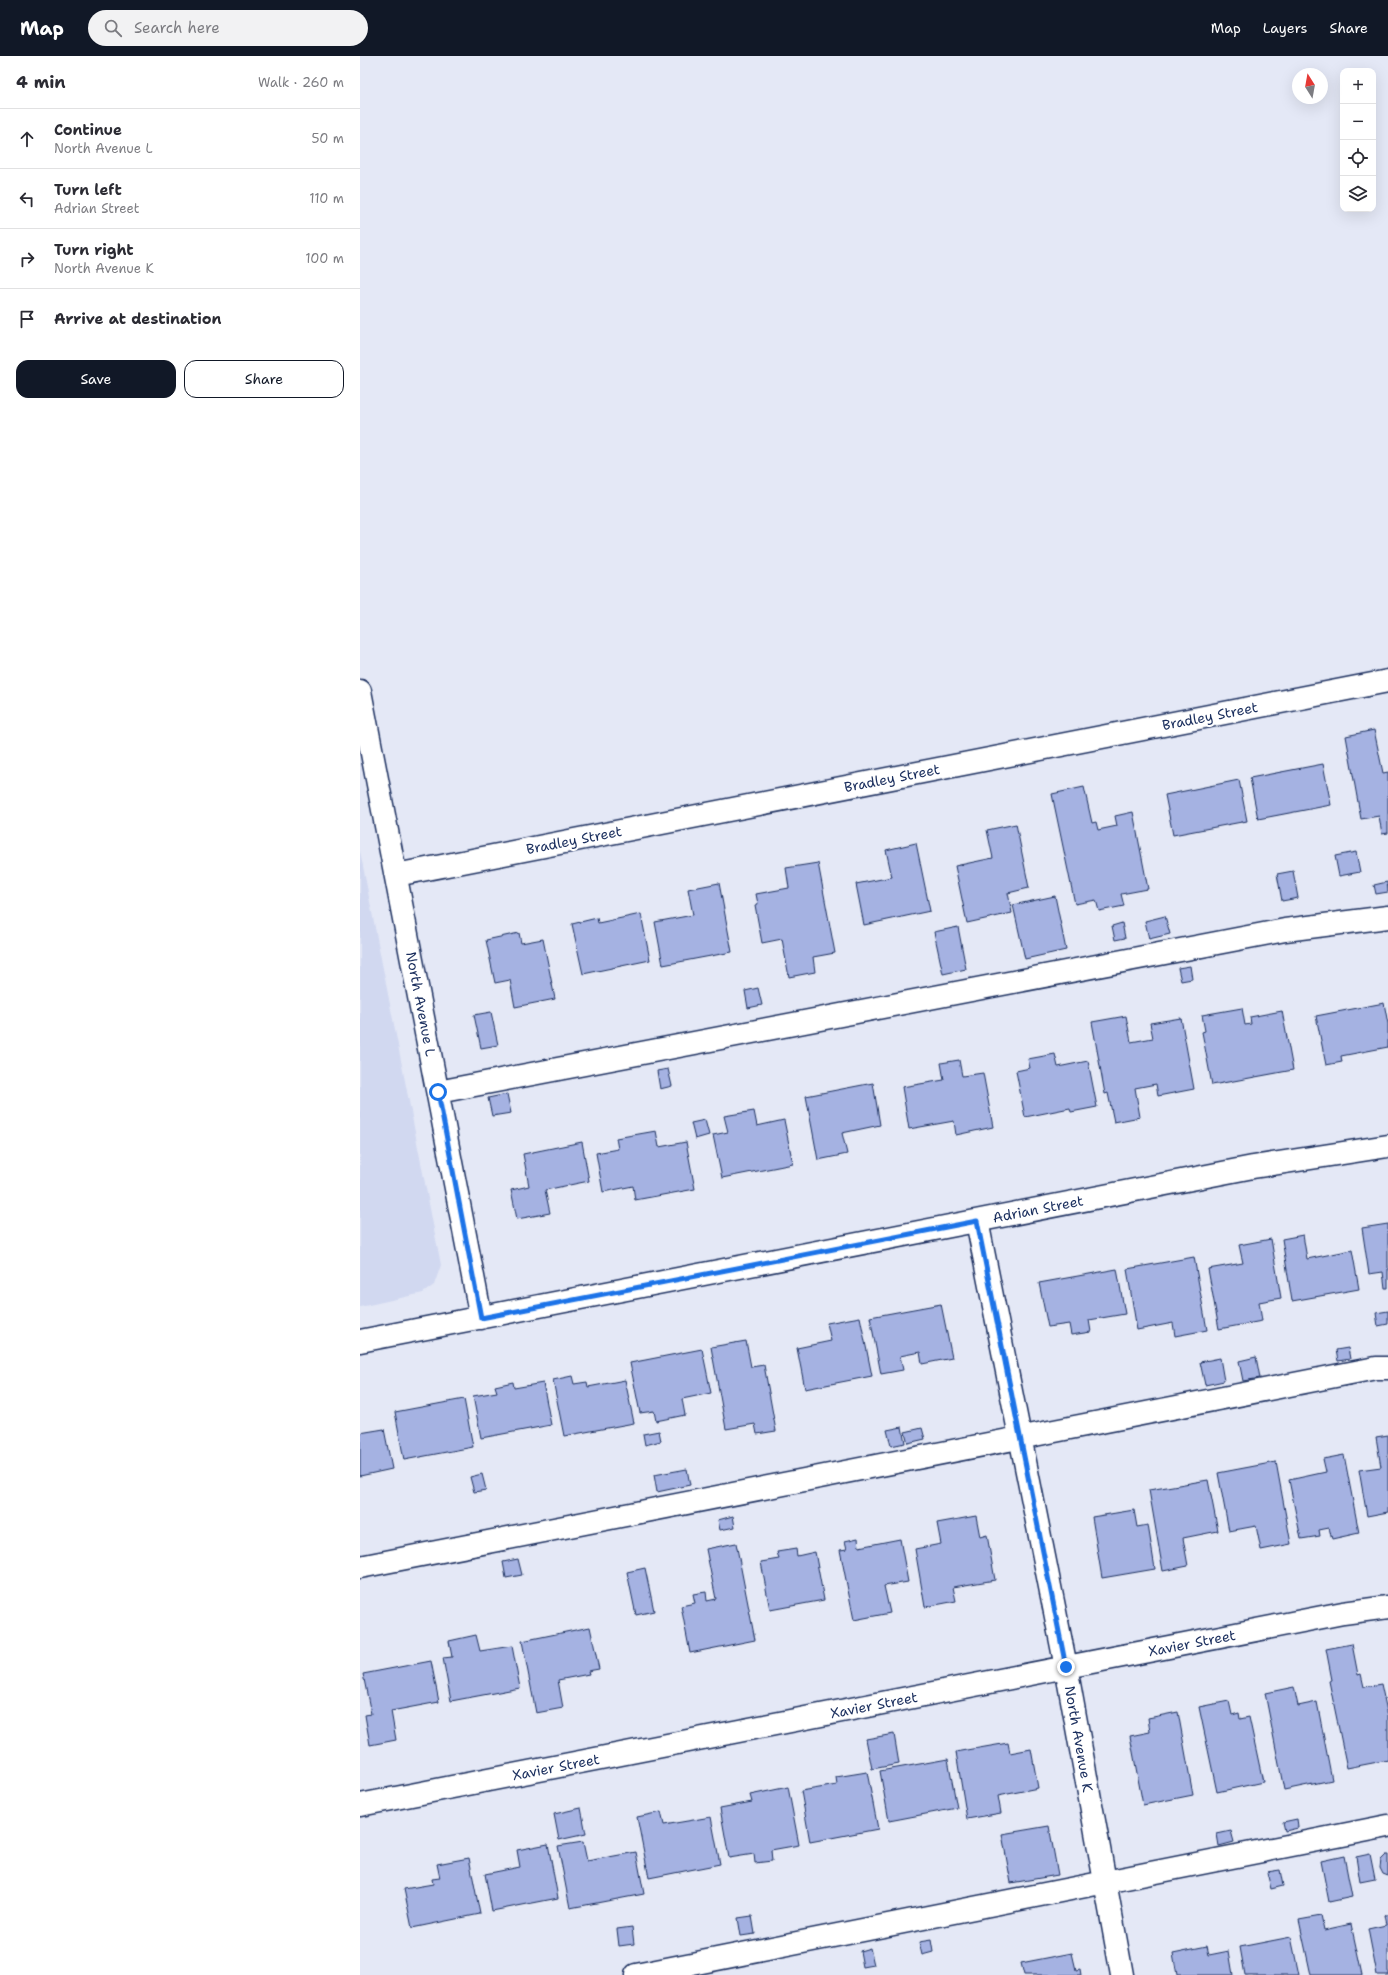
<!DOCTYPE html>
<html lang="en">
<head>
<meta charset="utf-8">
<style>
	:root { --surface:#fff; --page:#f2f2f3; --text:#2b2b33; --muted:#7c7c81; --line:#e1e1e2; --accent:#111827 }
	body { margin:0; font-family:"Shantell Sans",sans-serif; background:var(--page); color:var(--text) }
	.controls { position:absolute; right:12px; top:12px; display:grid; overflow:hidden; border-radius:8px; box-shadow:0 4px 16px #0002 }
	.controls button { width:36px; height:36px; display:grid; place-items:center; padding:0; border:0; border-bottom:1px solid var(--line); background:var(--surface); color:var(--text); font:20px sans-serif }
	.compass { position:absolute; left:932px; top:12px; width:36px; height:36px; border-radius:50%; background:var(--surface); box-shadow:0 4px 16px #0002; rotate:349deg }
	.stop { position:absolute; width:12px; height:12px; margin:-9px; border:3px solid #1a73e8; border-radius:50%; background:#fff }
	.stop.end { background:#1a73e8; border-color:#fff; box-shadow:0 1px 4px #0008 }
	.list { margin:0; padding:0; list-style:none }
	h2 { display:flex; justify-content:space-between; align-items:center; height:52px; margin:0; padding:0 16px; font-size:17px }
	h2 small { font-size:13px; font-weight:400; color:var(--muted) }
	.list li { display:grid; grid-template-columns:26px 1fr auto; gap:12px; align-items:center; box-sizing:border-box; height:60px; padding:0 16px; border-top:1px solid var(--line) }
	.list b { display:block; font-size:15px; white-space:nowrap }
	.list p { margin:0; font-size:13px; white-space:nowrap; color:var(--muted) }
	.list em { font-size:13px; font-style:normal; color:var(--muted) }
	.actions { display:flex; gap:8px; padding:12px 16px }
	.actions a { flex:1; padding:9px 0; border:1px solid var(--accent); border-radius:12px; text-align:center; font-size:14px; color:var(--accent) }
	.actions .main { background:var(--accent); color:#fff }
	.icon { flex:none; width:22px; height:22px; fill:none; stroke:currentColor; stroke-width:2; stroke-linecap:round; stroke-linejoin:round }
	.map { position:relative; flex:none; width:1028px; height:1919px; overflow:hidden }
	header { display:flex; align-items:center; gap:24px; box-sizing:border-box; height:56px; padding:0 20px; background:var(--accent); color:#fff }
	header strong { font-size:19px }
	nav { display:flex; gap:22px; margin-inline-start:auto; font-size:14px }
	.search { width:280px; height:36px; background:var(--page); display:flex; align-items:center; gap:10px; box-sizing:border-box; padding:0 14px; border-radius:22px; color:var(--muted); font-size:15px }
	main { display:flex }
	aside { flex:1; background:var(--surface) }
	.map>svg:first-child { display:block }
</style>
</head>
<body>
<header>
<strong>Map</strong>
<div class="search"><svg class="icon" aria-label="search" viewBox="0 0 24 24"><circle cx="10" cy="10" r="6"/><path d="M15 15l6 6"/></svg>Search here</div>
<nav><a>Map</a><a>Layers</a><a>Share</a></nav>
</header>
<main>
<aside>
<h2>4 min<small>Walk · 260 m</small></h2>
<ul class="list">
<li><svg class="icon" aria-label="ahead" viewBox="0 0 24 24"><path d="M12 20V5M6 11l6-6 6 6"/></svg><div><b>Continue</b><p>North Avenue L</p></div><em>50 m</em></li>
<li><svg class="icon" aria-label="left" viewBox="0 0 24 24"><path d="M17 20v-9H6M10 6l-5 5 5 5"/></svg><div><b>Turn left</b><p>Adrian Street</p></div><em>110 m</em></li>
<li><svg class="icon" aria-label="right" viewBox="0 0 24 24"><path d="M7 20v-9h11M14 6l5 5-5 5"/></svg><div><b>Turn right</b><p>North Avenue K</p></div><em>100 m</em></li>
<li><svg class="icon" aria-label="arrive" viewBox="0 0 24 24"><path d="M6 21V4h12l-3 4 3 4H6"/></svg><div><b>Arrive at destination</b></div></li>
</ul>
<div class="actions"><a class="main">Save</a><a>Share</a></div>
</aside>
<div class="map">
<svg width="1028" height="1919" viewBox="0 0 1028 1919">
	<rect width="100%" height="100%" fill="#e4e8f6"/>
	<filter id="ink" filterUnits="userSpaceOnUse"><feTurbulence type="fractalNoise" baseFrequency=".025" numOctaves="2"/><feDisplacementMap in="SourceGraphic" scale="8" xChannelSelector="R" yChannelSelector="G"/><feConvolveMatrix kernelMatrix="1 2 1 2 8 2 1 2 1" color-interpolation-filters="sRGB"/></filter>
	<g filter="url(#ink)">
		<path fill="#d1d8f0" d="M0,795L81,1209L74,1229L63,1237L0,1251Z"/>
		<path fill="#a5b2e2" stroke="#1b2f5e" d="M1014,674L1023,717L1028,716V777L1022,778L1019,760L1001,763L986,680Z
			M963,708L971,749L898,763L890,722Z
			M879,724L887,765L813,779L805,739Z
			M724,731L732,767L736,766L738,774L757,770L755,760L773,756L788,833L761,838L764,850L739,855L736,844L715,848L692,738Z
			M656,768L669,832L648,837L652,857L607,867L595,810L633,802L627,774Z
			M556,787L570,855L504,869L496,828L532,821L526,794Z
			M996,796L1000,816L979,820L975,800Z
			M458,807L475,897L453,901L455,916L429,921L422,883L402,887L395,849L398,848L396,838L429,832L426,812Z
			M933,815L938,842L922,845L917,818Z
			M1027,826L1028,836L1016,838L1014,829Z
			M359,827L372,896L303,909L295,866L333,859L328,833Z
			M695,840L706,894L665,903L653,849Z
			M281,858L290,904L223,918L212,868L237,862L238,867Z
			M805,860L810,878L789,883L785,865Z
			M762,867L765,882L755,884L752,870Z
			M598,871L606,913L583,918L574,876Z
			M159,877L161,887L183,883L195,943L155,951L150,924L135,927L126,884Z
			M830,910L832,923L821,925L818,912Z
			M398,932L402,949L388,952L385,935Z
			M1024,947L1028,968V991L981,1000L982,1006L966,1009L956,960Z
			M882,952L885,969L891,968L890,961L922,955L933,1014L852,1029L842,976L845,975L842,959Z
			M131,956L138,989L121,992L114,959Z
			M766,960L771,986L793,982L790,967L821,962L834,1033L798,1040L796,1028L775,1032L780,1061L754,1066L748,1037L745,1038L732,966Z
			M695,998L698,1011L728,1005L737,1051L711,1056L710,1052L665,1061L656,1015L670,1012L668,1003Z
			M599,1004L602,1020L623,1017L633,1071L596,1079L594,1065L549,1073L542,1031L584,1024L581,1007Z
			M308,1013L312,1030L300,1033L297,1015Z
			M513,1027L520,1069L482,1077L487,1098L458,1104L446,1040Z
			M147,1038L151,1057L132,1060L128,1042Z
			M394,1055L397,1070L424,1064L433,1108L362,1122L353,1079L368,1076L364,1060Z
			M345,1064L349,1079L335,1083L331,1067Z
			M296,1075L299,1091L326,1086L335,1133L275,1144L273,1130L243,1136L236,1097L258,1093L256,1082Z
			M222,1086L229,1125L185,1134L190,1157L157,1163L151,1134L169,1130L163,1098Z
			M1028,1168V1232H1025L1023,1216L1009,1218L1002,1172Z
			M943,1179L947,1203L992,1194L999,1233L932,1245L922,1183Z
			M911,1183L921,1242L899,1246L902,1265L859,1273L848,1213L883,1207L879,1189Z
			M834,1201L847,1274L815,1280L813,1267L777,1274L767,1213Z
			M757,1213L765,1258L729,1264L731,1276L711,1279L709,1268L688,1271L679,1227Z
			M581,1248L592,1302L562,1308L560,1296L540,1300L543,1314L521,1318L510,1261Z
			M1028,1255V1268L1018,1270L1016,1257Z
			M500,1261L512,1320L445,1333L437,1292L471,1285L467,1267Z
			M386,1285L391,1311L404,1309L416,1375L397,1378L395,1368L366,1373L351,1291Z
			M988,1292L990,1303L978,1305L976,1294Z
			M342,1293L351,1337L322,1343L325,1359L296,1365L294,1355L280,1357L270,1307Z
			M896,1301L900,1322L883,1325L879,1305Z
			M860,1302L864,1325L845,1329L840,1306Z
			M212,1320L214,1328L227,1326L228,1331L265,1324L274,1367L204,1380L193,1324Z
			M153,1326L154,1332L183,1327L191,1369L121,1382L113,1340L137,1336L135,1330Z
			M104,1343L113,1391L44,1404L35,1356Z
			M542,1371L545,1387L531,1390L527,1374Z
			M562,1372L565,1383L548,1387L545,1376Z
			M24,1373L32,1413L0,1420V1377Z
			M299,1375L301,1385L285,1389L283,1378Z
			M1028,1379V1456L1007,1460L999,1414L1021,1411L1016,1381Z
			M984,1399L999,1477L972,1483L969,1472L959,1474L960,1480L941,1483L929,1424L966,1416L963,1403Z
			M916,1406L931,1488L901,1494L896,1470L869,1475L858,1417Z
			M327,1413L330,1429L297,1436L294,1419Z
			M122,1418L126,1434L114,1436L110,1421Z
			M848,1424L858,1475L823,1482L828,1510L803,1515L789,1434Z
			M774,1454L777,1471L788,1469L795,1513L742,1522L732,1461Z
			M373,1460L375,1471L360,1474L358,1464Z
			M616,1460L620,1481L627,1479L635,1524L593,1531L596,1545L565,1551L555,1493L581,1488L577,1467Z
			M498,1482L499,1491L540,1483L548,1526L524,1530L530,1557L494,1564L480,1494L487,1493L485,1485Z
			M376,1487L395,1584L330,1597L321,1550L335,1547L333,1538L346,1536L347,1545L356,1543L346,1493Z
			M436,1493L437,1500L455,1496L464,1544L410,1554L401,1506L419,1503L417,1496Z
			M158,1503L162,1519L146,1522L143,1506Z
			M285,1512L294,1555L276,1559L267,1516Z
			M230,1571L239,1613L228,1615L229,1618L198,1624L203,1652L176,1657L162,1585Z
			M116,1579L120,1595L152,1590L160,1632L91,1645L83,1602L92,1601L89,1585Z
			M992,1588L998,1619L1001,1618L1004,1631L1021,1628L1028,1660V1704L987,1712L969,1625L972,1624L966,1593Z
			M71,1605L79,1646L31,1655L36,1684L10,1689L5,1659L11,1658L3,1618Z
			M934,1631L938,1650L957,1646L972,1724L924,1734L905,1637Z
			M869,1645L872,1659L879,1657L880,1663L889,1661L903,1726L857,1736L839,1651Z
			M818,1656L833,1739L783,1749L770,1680L790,1676L788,1662Z
			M534,1678L539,1708L512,1713L506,1683Z
			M648,1687L650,1697L671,1693L678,1732L638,1740L641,1757L607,1763L596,1696Z
			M588,1703L597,1752L529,1765L520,1715Z
			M507,1716L518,1773L450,1786L441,1735L477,1729L476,1721Z
			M428,1731L439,1789L411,1794L412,1805L395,1807L394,1798L369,1802L360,1752L392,1746L390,1739Z
			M221,1752L226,1778L199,1784L194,1758Z
			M301,1756L304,1769L351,1761L360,1808L289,1822L277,1761Z
			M937,1763L938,1772L925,1775L923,1766Z
			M689,1770L698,1819L651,1827L642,1778Z
			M871,1775L874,1786L859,1790L857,1778Z
			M223,1786L227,1805L276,1796L284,1838L210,1852L198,1790Z
			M188,1788L198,1842L132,1855L125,1818L160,1811L157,1794Z
			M1010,1798L1015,1823L1000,1826L996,1801Z
			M1026,1799H1028V1820L1023,1818L1020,1812L1021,1804Z
			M984,1800L992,1841L969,1846L961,1805Z
			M109,1802L120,1858L52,1872L44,1833L73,1828L72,1823L80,1822L77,1808Z
			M920,1814L923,1830L911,1833L907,1816Z
			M1024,1859H1028V1919H1017L1008,1873L1026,1869Z
			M392,1860L395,1878L381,1880L378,1862Z
			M961,1860L964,1874L991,1868L1002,1919H951L939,1864Z
			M272,1871L274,1888L259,1890L257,1873Z
			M931,1881L939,1919H885L880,1891Z
			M571,1884L573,1896L562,1899L559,1886Z
			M847,1890L849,1899L869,1895L873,1919H817L813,1897Z
			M510,1892L514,1909L503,1911L500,1895Z
			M712,1897L716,1914L720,1913L721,1919H664L661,1907Z"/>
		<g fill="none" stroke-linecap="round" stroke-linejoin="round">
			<g stroke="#1b2f5e" stroke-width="25">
				<path id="minor" d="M0,635L121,1262
					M36,819L1028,625
					M78,1036L925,874L1028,861
					M617,1165L706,1611L762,1919
					M0,1285L893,1111L1028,1090
					M0,1511L1016,1312H1028
					M0,1749L983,1557L1028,1551
					M276,1919L1028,1770"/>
			</g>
			<use href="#minor" stroke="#fff" stroke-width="22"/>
		</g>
	</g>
	<g fill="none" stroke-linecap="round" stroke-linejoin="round" filter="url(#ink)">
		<path stroke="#1a73e8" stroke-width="5" d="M78,1036L121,1262L617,1165L706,1611"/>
	</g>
	<g text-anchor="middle" stroke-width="4" stroke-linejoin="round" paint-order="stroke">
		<g font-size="14" fill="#1b2f5e" stroke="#fff">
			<text transform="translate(850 660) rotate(-11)" y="5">Bradley Street</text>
			<text transform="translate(532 722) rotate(-11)" y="5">Bradley Street</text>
			<text transform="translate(214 784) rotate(-11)" y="5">Bradley Street</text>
			<text transform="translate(61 948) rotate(79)" y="5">North Avenue L</text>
			<text transform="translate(678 1153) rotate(-11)" y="5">Adrian Street</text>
			<text transform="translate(832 1587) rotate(-11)" y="5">Xavier Street</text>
			<text transform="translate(514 1649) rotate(-11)" y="5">Xavier Street</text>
			<text transform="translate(719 1683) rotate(80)" y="5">North Avenue K</text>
			<text transform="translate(196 1711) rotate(-11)" y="5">Xavier Street</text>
		</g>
	</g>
</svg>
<div class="controls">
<button>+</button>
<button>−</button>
<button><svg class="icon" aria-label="locate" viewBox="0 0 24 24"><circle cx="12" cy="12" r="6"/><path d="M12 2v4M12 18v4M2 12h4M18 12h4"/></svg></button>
<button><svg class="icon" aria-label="layers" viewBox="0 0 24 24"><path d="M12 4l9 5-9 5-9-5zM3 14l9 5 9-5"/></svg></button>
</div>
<svg class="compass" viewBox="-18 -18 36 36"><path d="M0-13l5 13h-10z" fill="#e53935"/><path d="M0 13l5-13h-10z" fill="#7c7c81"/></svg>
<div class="stop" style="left:78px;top:1036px"></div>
<div class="stop end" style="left:706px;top:1611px"></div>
</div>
</main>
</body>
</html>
